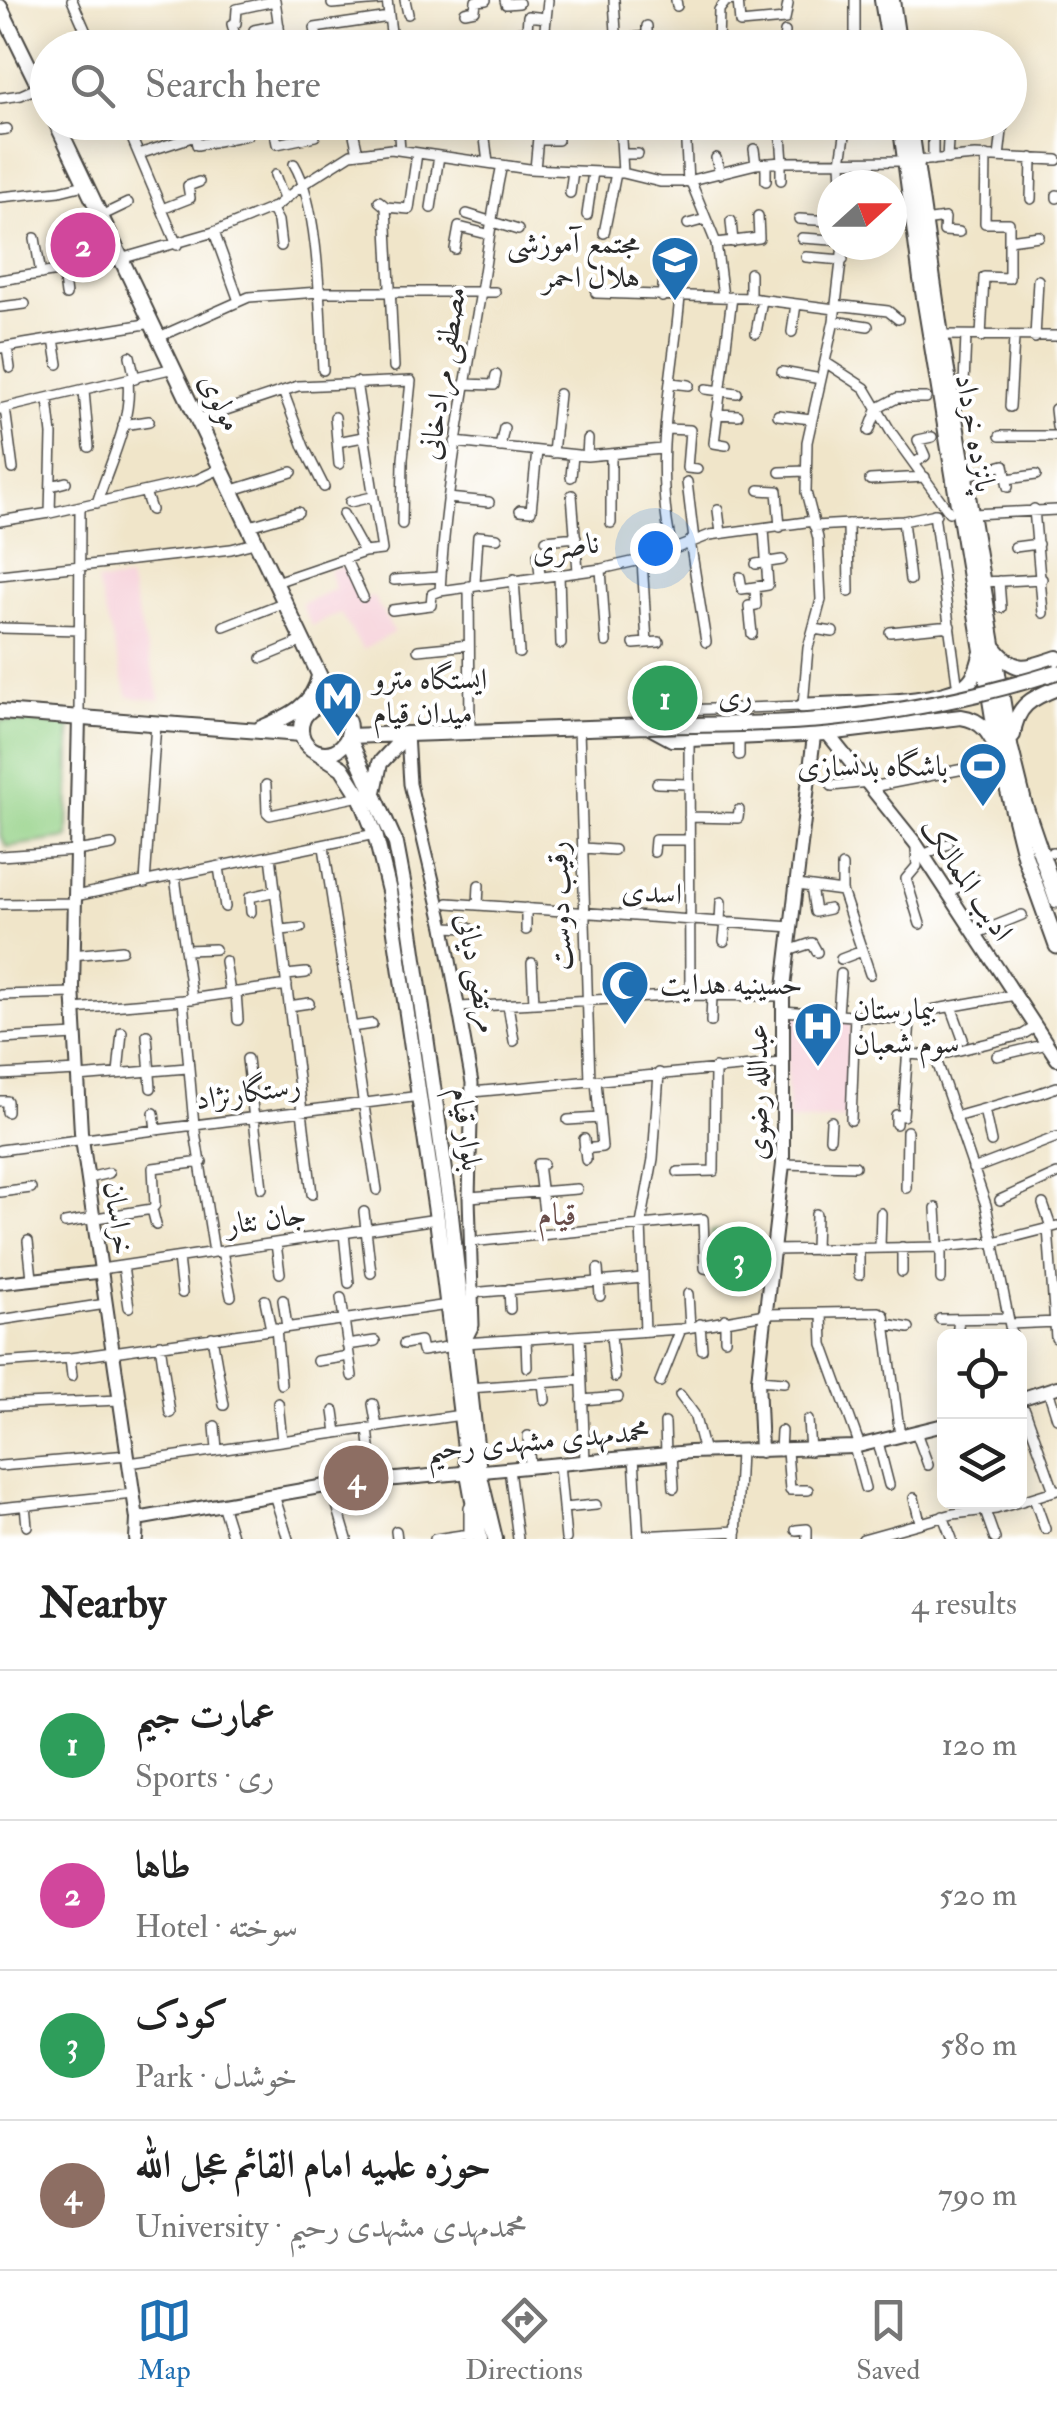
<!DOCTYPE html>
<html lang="en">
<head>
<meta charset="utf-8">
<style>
	:root { --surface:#fff; --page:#f2f2f2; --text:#222; --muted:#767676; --line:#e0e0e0; --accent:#1f6fb2 }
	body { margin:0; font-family:"IM FELL Double Pica",Amiri,serif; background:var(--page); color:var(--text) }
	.controls { position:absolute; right:30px; bottom:30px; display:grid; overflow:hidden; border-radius:15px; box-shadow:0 5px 25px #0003 }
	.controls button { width:90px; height:90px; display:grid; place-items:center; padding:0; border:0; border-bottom:2px solid var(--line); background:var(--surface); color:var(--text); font:50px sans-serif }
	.compass { position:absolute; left:817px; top:170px; width:90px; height:90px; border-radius:50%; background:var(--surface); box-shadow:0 5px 25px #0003; rotate:69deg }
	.you { position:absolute; left:655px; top:548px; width:35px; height:35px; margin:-25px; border:8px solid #fff; border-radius:50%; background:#1a73e8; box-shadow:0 0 0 15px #1a73e833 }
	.badge { display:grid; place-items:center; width:65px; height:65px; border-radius:50%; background:var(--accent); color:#fff; font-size:32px; font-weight:700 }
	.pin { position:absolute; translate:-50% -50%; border:5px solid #fff; box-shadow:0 2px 10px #0006 }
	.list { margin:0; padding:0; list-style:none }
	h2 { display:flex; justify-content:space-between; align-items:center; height:130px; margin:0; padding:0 40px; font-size:42px }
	h2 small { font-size:32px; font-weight:400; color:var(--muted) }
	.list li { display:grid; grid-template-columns:65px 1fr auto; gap:30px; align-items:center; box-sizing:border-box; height:150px; padding:0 40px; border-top:2px solid var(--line) }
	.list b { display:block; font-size:38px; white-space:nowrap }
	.list p { margin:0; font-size:32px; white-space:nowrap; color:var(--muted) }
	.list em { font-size:32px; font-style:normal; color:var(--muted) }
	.icon { flex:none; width:55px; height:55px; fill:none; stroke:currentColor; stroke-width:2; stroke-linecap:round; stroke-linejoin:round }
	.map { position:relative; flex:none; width:1057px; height:1539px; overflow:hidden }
	.search { position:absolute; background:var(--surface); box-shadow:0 5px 25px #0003; left:30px; right:30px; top:30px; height:110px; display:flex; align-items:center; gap:25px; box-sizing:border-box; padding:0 35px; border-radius:55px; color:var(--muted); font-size:38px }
	.sheet { height:730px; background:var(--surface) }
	nav { display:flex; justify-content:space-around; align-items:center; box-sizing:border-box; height:140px; border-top:2px solid var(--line); background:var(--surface); font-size:28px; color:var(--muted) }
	nav a { display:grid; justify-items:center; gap:5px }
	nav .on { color:var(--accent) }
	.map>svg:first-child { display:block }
</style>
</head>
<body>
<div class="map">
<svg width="1057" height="1539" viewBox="0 0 1057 1539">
	<rect width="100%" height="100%" fill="#fff"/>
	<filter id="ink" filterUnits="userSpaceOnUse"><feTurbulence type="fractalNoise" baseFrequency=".01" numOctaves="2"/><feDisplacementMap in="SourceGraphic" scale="20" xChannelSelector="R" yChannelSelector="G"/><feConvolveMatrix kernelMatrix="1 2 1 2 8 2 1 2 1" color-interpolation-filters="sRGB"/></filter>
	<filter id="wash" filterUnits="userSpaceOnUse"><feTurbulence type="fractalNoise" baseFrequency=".0048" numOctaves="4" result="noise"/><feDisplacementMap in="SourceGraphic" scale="40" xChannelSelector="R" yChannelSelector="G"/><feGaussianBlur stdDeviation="2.25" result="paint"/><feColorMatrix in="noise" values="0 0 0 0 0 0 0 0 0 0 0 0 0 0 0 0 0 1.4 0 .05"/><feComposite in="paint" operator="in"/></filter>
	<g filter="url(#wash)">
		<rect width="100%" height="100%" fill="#f0e5c9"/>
		<path fill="#f6cfd8" d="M346,566L360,600L373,596L394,632L363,650L340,613L312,626L301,604L335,589L329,570Z
			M129,579L141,628L161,700L128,697L97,582Z
			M785,1013L852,1017L846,1119L788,1121Z"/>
		<path fill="#94d187" stroke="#607e59" stroke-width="2.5" d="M0,720L70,724L68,838L7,847L0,836Z
			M737,1230V1248L767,1250L765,1275L714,1267L710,1232Z"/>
	</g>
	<g filter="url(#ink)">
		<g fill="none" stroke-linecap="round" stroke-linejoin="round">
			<g stroke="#494743" stroke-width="12">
				<path id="minor" d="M72,0L93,48
					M275,0L282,48
					M387,0L393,48
					M405,0L408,14
					M505,0L506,4L519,3
					M614,0L617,48
					M676,0L677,6
					M738,0L740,23L785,19L788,4
					M332,4L381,0
					M465,12L475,10L476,1L486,0
					M545,29L548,0
					M483,35L527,31L528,16L546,18
					M616,40L647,36V26
					M682,42L718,43L719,10L726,1L735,0
					M393,44L442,38
					M899,44L922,48
					M238,48L232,24L236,23L237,9L275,1
					M259,48L254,30L279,25
					M319,48L315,28L389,17
					M523,48L524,31
					M567,48V45L595,43
					M783,48L785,32
					M816,48L822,45L847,48
					M855,48V0
					M1010,72V69
					M0,98L21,95L39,87
					M125,122L177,245
					M151,122L162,127L174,126
					M214,122V142
					M273,122L277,144L315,136
					M398,122L400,150
					M483,122L488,163
					M620,122L623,173
					M780,122L783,162
					M352,126L358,153
					M685,126L688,182
					M0,130L7,129
					M246,130L271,122
					M466,130L484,129
					M591,130H620
					M538,140H558
					M754,149L756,164
					M139,154L195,136L197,145L247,135L245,122
					M622,154H638
					M999,157L1003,122
					M716,158L720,174
					M947,159L949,122
					M933,160V127
					M916,161L975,156L1057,160
					M781,162V180
					M294,164C320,207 320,317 323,370
					M535,169L539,127
					M275,175L284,199
					M766,181V163
					M691,182L716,243L723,297
					M842,185L841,162L847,122
					M570,193L573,171
					M0,197L60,191L88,184
					M1057,198V195
					M1031,199L1032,158
					M379,201L386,207L409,209L417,153
					M386,207L394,367
					M271,208L278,221L281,246
					M431,208L439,156
					M162,209L190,198L188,186L199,182
					M467,214L518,230
					M103,215L128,203
					M587,215L593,172
					M799,219L832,221
					M731,221L733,242
					M924,221L945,218L944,231L959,232
					M688,224L706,219
					M214,232L239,301
					M604,233L616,173
					M35,238L41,274
					M802,238L832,240
					M1009,240L1039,236
					M716,243L759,238L758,216
					M455,249L459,227L487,234
					M806,257L843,260
					M63,271L66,295
					M0,280L103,264L214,232L275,207L305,183L351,154L391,149L529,169L623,173L660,182H683L756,164L783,162L906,161
					M596,293L750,298L835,309
					M662,297L664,276
					M750,298V273
					M836,305L888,311L898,319
					M0,307L25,304
					M834,321L868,326
					M792,332L796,304
					M756,333L762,300
					M941,335L1057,336
					M159,337L249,297L319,292H495
					M981,337L984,277L1009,278V223H985L986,156
					M1035,338L1038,280
					M54,339L58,364
					M7,347L10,368
					M0,348L152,323
					M130,356L135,379
					M825,362L865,388L891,432L949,512
					M782,372L821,379
					M671,383L689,385
					M464,384L494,385L496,375
					M964,384L966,336
					M706,389L737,393
					M84,391L89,447
					M283,391L304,447L324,487
					M48,399L52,435L50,513
					M1010,407L1014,338
					M5,408L13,469
					M878,408L897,398H926
					M0,409L174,368
					M1055,409L1057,427
					M716,414L738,415
					M778,415L811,419
					M335,417L339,464
					M199,419L298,386L411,381L403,459L402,524
					M123,425L149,421
					M665,429L690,430L687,468L697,469
					M869,431L878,408
					M1000,436H1057
					M337,442L363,437
					M455,442L587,456L662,449
					M726,445L714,443L732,297
					M500,447L504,428
					M553,453L559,394
					M587,456L588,439
					M915,463L925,456L918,440L932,437
					M780,472L805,471
					M965,476L1004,465L1008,487
					M571,477L573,455
					M1007,479L1036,475
					M870,480L925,477
					M687,482L694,540
					M51,486L66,482
					M233,490L292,472
					M759,490L777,491L780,527
					M145,492L151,510
					M572,495L578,571
					M448,498L489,502
					M350,502L372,497
					M97,503C109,464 132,422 128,381
					M1034,509L1043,613
					M520,510L531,511L537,451
					M718,510L721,533
					M343,514L364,552
					M934,514L958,690
					M972,514L1057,510
					M0,521L50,513L196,480L222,468
					M903,521L910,580
					M611,523V457L614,454
					M848,524L849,592
					M250,526L298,512
					M814,526L903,521L936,514
					M546,540L576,537
					M690,541L706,642
					M1015,547L1038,544
					M672,549C652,459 672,386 680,297
					M538,554L540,576
					M345,558L363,597
					M642,560L647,643
					M756,564L782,560
					M601,569L606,642
					M559,574L561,644
					M0,575L231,549L258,542
					M740,577L742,589L768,585L764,529
					M514,579L519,653
					M394,580L440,577
					M999,581L1001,608
					M276,582L364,552L382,550L356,382
					M983,582L1042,579
					M475,584L478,536L497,538
					M469,586L470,732
					M440,591C445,496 462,403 478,309C487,261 491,213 502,165
					M440,591L601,569L654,557L710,535L813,521
					M392,610L431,605L432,594L440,591
					M224,626L285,602
					M0,628L79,630
					M814,629L833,632
					M890,632L950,626
					M752,634L749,606L756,605L755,588
					M634,644L659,642
					M418,650L469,645
					M262,658L303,641
					M680,710L803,706L808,648L821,600L818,538L806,492L807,442L834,321L843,245
					M79,717L80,507
					M579,729L590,1082
					M739,737V755
					M689,739L690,995
					M657,783L689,784
					M266,785L267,812L270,815L360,796
					M832,786L868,782
					M872,787L984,765
					M689,817L738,818L739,810
					M324,847L377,1190
					M583,848L614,850
					M916,849L917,866L906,879L920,924
					M654,852L655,840H689
					M1052,852L1057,853
					M923,855L948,844
					M0,856L76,851L112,845
					M271,856L312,1194
					M842,866V891L870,974
					M219,867L225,907
					M175,877L192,999
					M145,883L156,723
					M797,885L842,891
					M811,887L815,912L829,909
					M948,892L975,879
					M75,896L375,834
					M448,903L792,927
					M0,904L75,903
					M478,905L479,885
					M526,908V930
					M251,912L250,897L276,891
					M720,922L721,902
					M444,927L469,928
					M281,930L301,928
					M975,934L1022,915
					M724,941L726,922
					M185,950L215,949
					M788,951L812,943L817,952
					M73,955L122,950
					M841,959L862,951
					M225,961L230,993
					M532,963L534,1003
					M286,975L306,973
					M236,992L238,1020
					M0,995L73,993
					M183,1000L194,1125L214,1252
					M508,1005L514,1041
					M289,1006L309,1003
					M951,1006L963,1039
					M460,1007L690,995L783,996
					M74,1009L183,1000L287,985
					M931,1010L1015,995
					M782,1011L910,1020L903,1116L896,1115V1124
					M838,1014L841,974
					M711,1022L712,995
					M351,1027L372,1024
					M147,1035L151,1088
					M0,1039L76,1035
					M908,1054L935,1056L1022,1035L1035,1027
					M935,1056L986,1205L1012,1336
					M997,1056L1047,1044
					M247,1059L262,1188
					M118,1073L122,1032
					M0,1075L78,1071
					M78,1077L187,1068
					M472,1092L782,1063
					M1037,1094L1057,1087
					M0,1101H7V1112
					M984,1109L991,1142
					M154,1113L156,1130
					M955,1117L1033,1095
					M568,1120L599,1118
					M851,1120L855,1015
					M830,1138L831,1121
					M584,1139L586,1160
					M584,1149L602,1147L596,1081
					M0,1150L420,1096
					M543,1164H538L544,1212
					M783,1164L855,1166
					M973,1169L1057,1137
					M678,1172L714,1171L715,1068
					M88,1178L109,1173
					M906,1188L907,1131
					M0,1192L31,1188
					M469,1197L577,1189
					M1000,1200L1057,1174
					M1043,1204L1051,1227
					M936,1208L938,1244
					M152,1209L156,1225
					M364,1212L371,1273
					M65,1223L152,1209L155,1205L153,1168L202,1162
					M1048,1228L1056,1338
					M344,1233L349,1283
					M28,1241L32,1278
					M470,1242L703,1219L705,1268L770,1280
					M276,1244L280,1273
					M880,1247L881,1213
					M902,1247V1272
					M774,1250L941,1247L994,1242L1057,1226
					M815,1250L816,1214
					M222,1251L231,1296
					M178,1258L182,1293
					M123,1266L129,1307
					M101,1269L437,1219
					M598,1269L600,1296
					M859,1275V1248
					M941,1279V1247
					M509,1289L510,1309
					M471,1293L643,1278
					M688,1294L690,1327
					M341,1298L352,1376
					M265,1300L271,1329
					M283,1300L287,1327
					M822,1314L823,1344L860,1446
					M940,1319L1008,1318
					M0,1320L106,1304
					M700,1324L702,1349
					M886,1324L909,1328
					M1010,1324L1057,1322
					M276,1328L281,1384
					M645,1331L641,1224L653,1159L659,1073
					M611,1335L615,1377
					M957,1335L959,1319
					M580,1336L585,1461
					M212,1337L224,1405
					M526,1339L527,1367
					M725,1339V1319
					M464,1343L681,1329L765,1314L879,1312L884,1315L900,1436
					M160,1344L170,1413
					M404,1344L420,1341L422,1351L453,1346
					M347,1345L375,1341
					M70,1358L72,1376
					M317,1361L349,1356
					M0,1363L70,1358L448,1305
					M758,1380L784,1382
					M660,1382L681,1329
					M543,1383L545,1400
					M469,1388L581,1380
					M1048,1390L1057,1418
					M680,1395L694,1414L704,1452
					M582,1400L618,1397
					M278,1403L282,1441
					M373,1404L377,1427
					M0,1405L120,1400
					M1025,1410L1054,1491
					M334,1411L337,1433
					M808,1420L810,1451
					M665,1423L666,1454
					M215,1426L217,1449
					M368,1428L371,1457
					M916,1432L928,1465
					M528,1436L530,1467
					M878,1442L889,1485
					M854,1447L865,1488
					M780,1451L781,1431
					M787,1451L790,1490H808
					M672,1453L674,1488
					M634,1457L639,1539
					M129,1463L461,1415
					M559,1464L566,1539
					M0,1466L128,1455
					M509,1469L518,1539
					M331,1485L347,1539
					M274,1495L288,1539
					M914,1498L920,1522
					M1034,1498L1045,1529
					M222,1504L233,1539
					M25,1505L27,1526
					M469,1507V1539
					M0,1508L133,1494
					M563,1508L596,1505
					M985,1511L995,1539
					M943,1516L952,1539
					M796,1530L807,1529V1539
					M396,1531L397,1539
					M639,1536L737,1531
					M435,1539L469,1534
					M736,1539L740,1451
					M863,1539L953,1514L996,1509L1057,1490"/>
			</g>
			<g stroke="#494743" stroke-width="15">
				<path id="tertiary" d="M407,734L410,784L444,927L472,1083L469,1197L473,1325L464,1343
					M0,1283L101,1272"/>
			</g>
			<g stroke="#494743" stroke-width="16">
				<path id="secondary" d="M79,717L73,987L81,1132L137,1519L136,1539
					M827,733L916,844L1057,1059
					M1020,1399L1057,1387
					M761,1451L758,1380L783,1164V996L815,727
					M137,1519L331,1485L690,1452L854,1447L944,1425"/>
			</g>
			<g stroke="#494743" stroke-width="18">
				<path id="primary" d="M882,0L890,48
					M892,0L899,48
					M0,7L48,105
					M56,122L334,706
					M900,122L921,279L997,742
					M910,122L941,335L1011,751
					M994,647C1016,675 1026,668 1057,658
					M301 729a24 24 0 1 1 48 0a24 24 0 1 1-48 0Z
					M803,706C842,703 928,705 961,688C974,681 978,668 981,655
					M0,712L301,734
					M261,728C287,717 313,707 319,676
					M1013,735C1016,706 1031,698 1057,688
					M348,736L396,844L407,903L450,1206L479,1472L495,1539
					M348,736L648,726L672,739H689L827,733L961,717C983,720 990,734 999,753
					M317,752L342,768L360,796L375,834L389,891L437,1219L468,1473L480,1539
					M374,792L380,763L407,734"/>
			</g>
			<g stroke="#494743" stroke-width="19">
				<path id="trunk" d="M1011,751L1024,804L1057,900
					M999,753L1025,857L1057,946"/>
			</g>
			<use href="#minor" stroke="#fff" stroke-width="9"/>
			<use href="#tertiary" stroke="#fff" stroke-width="11"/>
			<use href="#secondary" stroke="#fff" stroke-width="12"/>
			<use href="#primary" stroke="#fff" stroke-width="14"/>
			<use href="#trunk" stroke="#fff" stroke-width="15"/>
			<g stroke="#494743" stroke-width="18" stroke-linecap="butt">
				<path id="primary-bridge" d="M648,726C709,724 771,725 832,719C909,711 984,695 1057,672"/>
			</g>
			<use href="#primary-bridge" stroke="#fff" stroke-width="14"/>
		</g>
	</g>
	<defs>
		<g id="university-pin" transform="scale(2.5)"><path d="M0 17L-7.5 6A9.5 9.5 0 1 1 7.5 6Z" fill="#1f6fb2" stroke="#fff"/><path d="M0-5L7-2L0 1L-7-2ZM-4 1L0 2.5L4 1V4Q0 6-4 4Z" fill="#fff"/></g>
		<g id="metro-pin" transform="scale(2.5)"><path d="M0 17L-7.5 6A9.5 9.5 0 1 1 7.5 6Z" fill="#1f6fb2" stroke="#fff"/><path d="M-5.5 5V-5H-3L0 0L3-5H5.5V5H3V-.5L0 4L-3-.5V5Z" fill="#fff"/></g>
		<g id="stadium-pin" transform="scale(2.5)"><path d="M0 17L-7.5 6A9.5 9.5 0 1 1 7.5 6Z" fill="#1f6fb2" stroke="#fff"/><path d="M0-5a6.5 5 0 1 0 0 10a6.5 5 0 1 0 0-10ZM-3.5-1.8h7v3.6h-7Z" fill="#fff"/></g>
		<g id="mosque-pin" transform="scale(2.5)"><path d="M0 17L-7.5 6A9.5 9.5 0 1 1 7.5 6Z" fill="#1f6fb2" stroke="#fff"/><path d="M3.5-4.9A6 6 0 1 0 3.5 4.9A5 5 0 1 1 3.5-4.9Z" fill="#fff"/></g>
		<g id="hospital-pin" transform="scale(2.5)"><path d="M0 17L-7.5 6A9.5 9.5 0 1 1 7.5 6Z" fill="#1f6fb2" stroke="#fff"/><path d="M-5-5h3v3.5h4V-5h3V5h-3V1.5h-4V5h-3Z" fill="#fff"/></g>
	</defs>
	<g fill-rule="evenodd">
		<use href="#university-pin" x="675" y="260"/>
		<use href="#metro-pin" x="338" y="696"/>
		<use href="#stadium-pin" x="983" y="766"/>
		<use href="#mosque-pin" x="625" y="984"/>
		<use href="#hospital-pin" x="818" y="1026"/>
	</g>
	<g text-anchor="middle" stroke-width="8" stroke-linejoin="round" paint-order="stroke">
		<g font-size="30" fill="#2b2b2b" stroke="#fff" text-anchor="start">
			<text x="640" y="253" text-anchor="end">مجتمع آموزشی<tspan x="640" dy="34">هلال احمر</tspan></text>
			<text x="373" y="689">ایستگاه مترو<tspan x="373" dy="34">میدان قیام</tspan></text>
			<text x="948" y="776" text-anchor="end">باشگاه بدنسازی</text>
			<text x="660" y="994">حسینیه هدایت</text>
			<text x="853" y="1019">بیمارستان<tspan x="853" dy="34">سوم شعبان</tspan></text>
		</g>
		<g font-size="30" fill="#2b2b2b" stroke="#fff">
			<text transform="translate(442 373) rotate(-81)" y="10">مصطفی مرادخانی</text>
			<text transform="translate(221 402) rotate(64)" y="10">مولوی</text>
			<text transform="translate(976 433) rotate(80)" y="10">پانزده خرداد</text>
			<text transform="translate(565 547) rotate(-8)" y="10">ناصری</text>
			<text transform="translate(735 696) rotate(-2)" y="10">ری</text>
			<text transform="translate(967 879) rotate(56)" y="10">ادیب الممالک</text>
			<text transform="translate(652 892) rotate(4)" y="10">اسدی</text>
			<text transform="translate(559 906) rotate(-92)" y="10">رقیب دوست</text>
			<text transform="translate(478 973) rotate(79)" y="10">مرتضی دیانی</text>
			<text transform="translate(248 1092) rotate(-8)" y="10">رستگارنژاد</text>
			<text transform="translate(757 1092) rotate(-90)" y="10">عبدالله رضوی</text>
			<text transform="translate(467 1129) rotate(82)" y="10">بلوار قیام</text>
			<text transform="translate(119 1218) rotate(82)" y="10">خراسان</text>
			<text transform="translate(266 1219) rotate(-8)" y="10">جان نثار</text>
			<text transform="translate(538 1440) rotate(-5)" y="10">محمدمهدی مشهدی رحیم</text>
		</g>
		<g font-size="32" fill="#694e4a" stroke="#fff">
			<text x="557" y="1225">قیام</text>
		</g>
	</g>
</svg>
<div class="controls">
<button><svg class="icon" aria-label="locate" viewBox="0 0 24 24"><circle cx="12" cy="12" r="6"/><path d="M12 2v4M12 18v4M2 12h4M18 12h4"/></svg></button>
<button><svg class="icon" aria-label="layers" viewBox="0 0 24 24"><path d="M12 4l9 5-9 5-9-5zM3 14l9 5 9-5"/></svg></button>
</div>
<svg class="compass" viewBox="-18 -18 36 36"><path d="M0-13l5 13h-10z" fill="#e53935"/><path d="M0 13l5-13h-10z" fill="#767676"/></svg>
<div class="you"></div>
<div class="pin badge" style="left:665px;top:698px;background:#2e9e5b">1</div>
<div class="pin badge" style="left:83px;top:245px;background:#d1479c">2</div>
<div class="pin badge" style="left:739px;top:1259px;background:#2e9e5b">3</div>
<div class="pin badge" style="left:356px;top:1478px;background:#8d6e63">4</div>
<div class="search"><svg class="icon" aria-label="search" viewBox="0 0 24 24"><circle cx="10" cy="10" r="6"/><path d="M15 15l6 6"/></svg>Search here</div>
</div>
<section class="sheet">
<h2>Nearby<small>4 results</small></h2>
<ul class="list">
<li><span class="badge" style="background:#2e9e5b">1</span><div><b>عمارت جیم</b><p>Sports · ری</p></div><em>120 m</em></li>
<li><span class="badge" style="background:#d1479c">2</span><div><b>طاها</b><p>Hotel · سوخته</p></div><em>520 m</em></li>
<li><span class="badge" style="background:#2e9e5b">3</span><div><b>کودک</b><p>Park · خوشدل</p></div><em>580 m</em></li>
<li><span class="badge" style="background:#8d6e63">4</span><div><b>حوزه علمیه امام القائم عجل الله</b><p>University · محمدمهدی مشهدی رحیم</p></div><em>790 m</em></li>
</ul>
</section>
<nav>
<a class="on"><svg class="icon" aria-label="map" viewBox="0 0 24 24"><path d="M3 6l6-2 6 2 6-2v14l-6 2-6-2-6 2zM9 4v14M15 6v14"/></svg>Map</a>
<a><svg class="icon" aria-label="directions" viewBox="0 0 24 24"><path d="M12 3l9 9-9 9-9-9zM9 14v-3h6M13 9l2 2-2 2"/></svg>Directions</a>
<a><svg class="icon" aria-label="saved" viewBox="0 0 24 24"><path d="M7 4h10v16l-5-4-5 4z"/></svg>Saved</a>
</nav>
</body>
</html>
